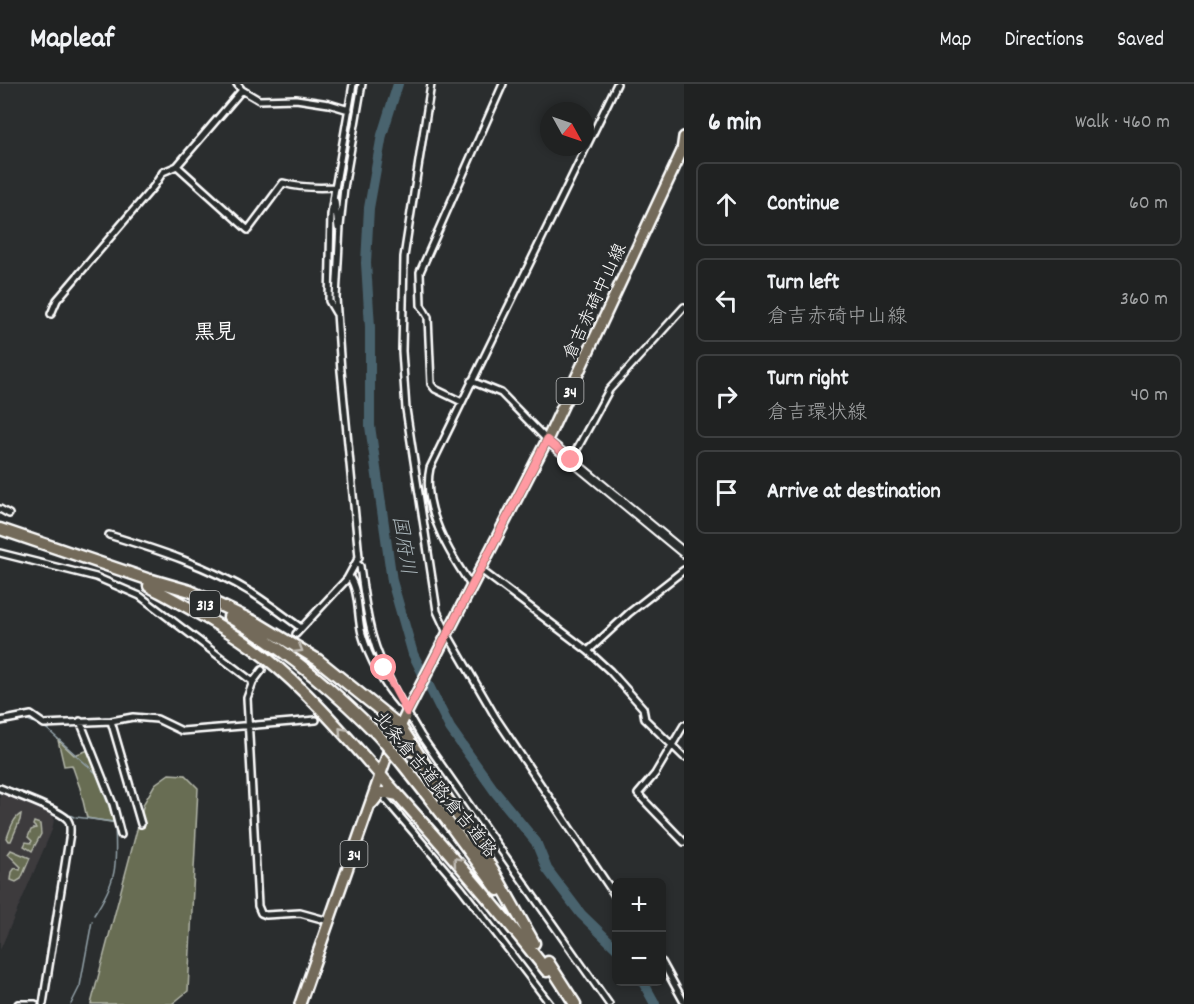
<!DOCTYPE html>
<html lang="en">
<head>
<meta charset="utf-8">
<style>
	:root { --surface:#202222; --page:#282a2a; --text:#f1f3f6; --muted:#a2a4a5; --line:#3d3f40 }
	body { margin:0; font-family:Dekko,"Klee One",sans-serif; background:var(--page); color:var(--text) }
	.controls { position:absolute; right:18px; bottom:18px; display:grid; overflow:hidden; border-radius:9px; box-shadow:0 3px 9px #0003 }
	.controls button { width:54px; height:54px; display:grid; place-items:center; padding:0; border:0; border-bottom:2px solid var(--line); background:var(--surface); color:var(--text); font:30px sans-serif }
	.compass { position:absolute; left:540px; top:18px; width:54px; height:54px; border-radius:50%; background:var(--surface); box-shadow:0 3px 9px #0003; rotate:130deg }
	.stop { position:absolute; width:18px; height:18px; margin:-14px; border:4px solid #ff9aa2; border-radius:50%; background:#fff }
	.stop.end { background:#ff9aa2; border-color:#fff; box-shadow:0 2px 6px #0008 }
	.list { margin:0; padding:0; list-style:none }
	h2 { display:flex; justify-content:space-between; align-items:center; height:78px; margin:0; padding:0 24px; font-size:26px }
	h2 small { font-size:20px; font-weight:400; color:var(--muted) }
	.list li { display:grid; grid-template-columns:39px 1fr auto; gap:18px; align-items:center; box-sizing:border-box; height:84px; margin:0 12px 12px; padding:0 12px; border:2px solid var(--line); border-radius:9px }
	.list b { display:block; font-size:22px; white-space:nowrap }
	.list p { margin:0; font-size:20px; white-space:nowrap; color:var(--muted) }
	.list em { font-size:20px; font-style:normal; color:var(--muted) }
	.icon { flex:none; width:33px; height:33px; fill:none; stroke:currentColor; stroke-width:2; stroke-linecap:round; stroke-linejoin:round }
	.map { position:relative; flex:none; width:684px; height:920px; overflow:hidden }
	header { display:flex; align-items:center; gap:36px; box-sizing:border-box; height:84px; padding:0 30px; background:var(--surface); border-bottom:2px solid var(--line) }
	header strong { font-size:28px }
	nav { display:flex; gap:33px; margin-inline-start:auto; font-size:21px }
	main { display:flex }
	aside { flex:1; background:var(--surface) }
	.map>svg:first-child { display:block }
</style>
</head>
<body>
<header>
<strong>Mapleaf</strong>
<nav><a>Map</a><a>Directions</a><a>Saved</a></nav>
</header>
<main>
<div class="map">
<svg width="684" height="920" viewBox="0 0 684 920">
	<rect width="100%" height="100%" fill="#2a2d2e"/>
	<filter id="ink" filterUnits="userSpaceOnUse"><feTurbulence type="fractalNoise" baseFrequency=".0167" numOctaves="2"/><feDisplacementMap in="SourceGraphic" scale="12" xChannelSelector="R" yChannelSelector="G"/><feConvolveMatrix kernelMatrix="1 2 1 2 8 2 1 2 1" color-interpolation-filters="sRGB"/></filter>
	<g filter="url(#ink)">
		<path fill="#3c3a3e" d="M0,705L51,729L54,736L52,746L0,866Z"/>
		<path fill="#676d53" stroke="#b3b6a9" stroke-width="1.5" d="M58,656L74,671L89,666L106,705L117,739L87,734L80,704L72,681L64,682Z
			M169,690L185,691L198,704L188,907L172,920H91L144,719L155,700Z
			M21,730L20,736L11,757H9L7,754C10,746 13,734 21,730Z
			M34,738L40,740L41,750L32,767L24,762L26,758L31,759L32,757L28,753L31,746L36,744L33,741Z
			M11,766L30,774L21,795L16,798L11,796L12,788L15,784L20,786L21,783L8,770Z"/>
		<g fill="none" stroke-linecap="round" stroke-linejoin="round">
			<path stroke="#92a1a8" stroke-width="1.5" d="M12,637L26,635L47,645L96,689L115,738
				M0,700L13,705
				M24,710L74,733
				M76,733L114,738
				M94,831C117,796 117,782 115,742
				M71,920L80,902L92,837"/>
			<path stroke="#49636e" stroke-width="10" d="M398,0L382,51L369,124L366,179L370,243V342L392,497L413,570L450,644L496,709L536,758L547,785L559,801L581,830L616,864
				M643,898L655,920"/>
			<g stroke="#fff" stroke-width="10">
				<path id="street" d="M237,0L242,6L259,16L296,15L329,20L349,26
					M431,0L404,173L402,267L406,325L437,527L448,551L496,634L616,813
					M177,82L248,146L283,99C300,104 317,104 335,103L331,131L329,217L336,229
					M335,105L353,0
					M335,117L338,144
					M51,230L57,216L154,102L163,88L177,82L242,6
					M471,297L501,309L547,356
					M462,318L435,305L431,300L428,233L421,221L420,188L503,0
					M571,376L609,306L684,223
					M0,425L9,430
					M109,451C158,466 208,482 252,509C269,520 285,532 301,544
					M0,469L96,493L140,512L253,598
					M356,479L360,482C363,505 366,529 372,551C382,587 402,620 421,652L609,920
					M481,486L588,567L610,587L643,624L645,635L684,673
					M349,492C360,508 357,531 362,550C369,575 384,601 400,620
					M472,503C451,472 421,424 430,384L617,0
					M296,550L347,495L359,473L341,287L336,214L340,142L344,104L362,0
					M588,567L629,529L684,486
					M262,586L253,598L247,614L258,822L261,829L266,831L300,829L329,837
					M0,637L31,631L44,640L111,637L133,633L157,635L182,647L316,636
					M80,637L113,720L121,751
					M111,637L141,740
					M684,641L655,690L638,710L684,758
					M0,704C14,710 58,725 67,735C71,739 70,745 70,749L43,920
					M386,716L461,804L550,920
					M662,878L684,918
					M18,920H35"/>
			</g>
			<g stroke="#fff" stroke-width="12">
				<path id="secondary" d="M547,356L684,469"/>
			</g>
			<g stroke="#fff" stroke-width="14">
				<path id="primary" d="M300,920L388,669L407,628L547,356L676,80L682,67L684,53"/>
			</g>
			<g stroke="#fff" stroke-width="15">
				<path id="highway" d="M0,445L156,498
					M152,496L190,507L257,539L318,576L400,642L493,786L534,859
					M149,502C189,524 229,545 265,573C315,613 355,663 397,710C449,768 499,826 547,887
					M229,533C285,565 334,606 379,652
					M388,669C398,664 406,664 416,667
					M401,678L442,730L498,806
					M372,719L380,709H388L398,711
					M548,878L575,920"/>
			</g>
			<use href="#street" stroke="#2a2d2e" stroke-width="5"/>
			<use href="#secondary" stroke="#2a2d2e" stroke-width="8"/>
			<use href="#primary" stroke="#736b5a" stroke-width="9"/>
			<use href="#highway" stroke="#736b5a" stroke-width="10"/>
			<g stroke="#fff" stroke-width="15" stroke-linecap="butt">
				<path id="highway-bridge" d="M379,652L401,678"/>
			</g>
			<use href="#highway-bridge" stroke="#736b5a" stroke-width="10"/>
		</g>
		<defs><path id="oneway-chevron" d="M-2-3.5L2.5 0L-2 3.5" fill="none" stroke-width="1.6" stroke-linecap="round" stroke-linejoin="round" transform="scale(1.5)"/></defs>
		<g stroke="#c0bcb5">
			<use href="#oneway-chevron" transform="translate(299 565) rotate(31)"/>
			<use href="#oneway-chevron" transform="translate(342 647) rotate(-132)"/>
			<use href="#oneway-chevron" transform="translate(457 777) rotate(-131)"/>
		</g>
	</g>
	<g fill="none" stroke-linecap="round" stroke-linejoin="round" filter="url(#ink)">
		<path stroke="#ff9aa2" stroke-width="8" d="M384,584L407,628L547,356L571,376"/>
	</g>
	<g text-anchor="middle" stroke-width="5" stroke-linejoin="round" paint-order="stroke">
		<g fill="#2a2d2e" stroke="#bfc0c0" stroke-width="1.5">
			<rect x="556.5" y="294" width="27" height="26" rx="4.5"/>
			<rect x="190" y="507" width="30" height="26" rx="4.5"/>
			<rect x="340.5" y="757" width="27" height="26" rx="4.5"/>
		</g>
		<g font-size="16" font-weight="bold" fill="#fff">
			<text x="570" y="313">34</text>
			<text x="205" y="526">313</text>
			<text x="354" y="776">34</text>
		</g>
		<g font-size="18" fill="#fff" stroke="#2a2d2e">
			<text transform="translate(594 217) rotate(-65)" y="6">倉吉赤碕中山線</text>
			<text transform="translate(436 700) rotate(51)" y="6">北条倉吉道路;倉吉道路</text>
		</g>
		<g font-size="20" font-style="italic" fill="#adb9be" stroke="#2a2d2e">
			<text transform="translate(405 461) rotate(81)" y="7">国府川</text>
		</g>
		<g font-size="21" font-weight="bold" fill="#fff" stroke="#2a2d2e">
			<text x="215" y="254">黒見</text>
		</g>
	</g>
</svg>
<div class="controls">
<button>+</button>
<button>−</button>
</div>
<svg class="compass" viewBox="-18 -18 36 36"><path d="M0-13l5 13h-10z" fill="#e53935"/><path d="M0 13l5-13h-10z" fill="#a2a4a5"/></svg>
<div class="stop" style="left:384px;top:584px"></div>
<div class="stop end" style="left:571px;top:376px"></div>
</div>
<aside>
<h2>6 min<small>Walk · 460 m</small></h2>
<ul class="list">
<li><svg class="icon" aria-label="ahead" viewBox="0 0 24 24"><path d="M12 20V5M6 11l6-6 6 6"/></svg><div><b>Continue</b></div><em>60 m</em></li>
<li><svg class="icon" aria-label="left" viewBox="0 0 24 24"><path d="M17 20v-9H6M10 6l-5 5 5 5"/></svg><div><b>Turn left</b><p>倉吉赤碕中山線</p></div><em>360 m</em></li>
<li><svg class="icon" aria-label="right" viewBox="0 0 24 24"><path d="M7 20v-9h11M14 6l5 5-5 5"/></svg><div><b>Turn right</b><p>倉吉環状線</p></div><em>40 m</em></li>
<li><svg class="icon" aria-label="arrive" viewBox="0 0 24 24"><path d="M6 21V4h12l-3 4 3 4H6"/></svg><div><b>Arrive at destination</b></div></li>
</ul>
</aside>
</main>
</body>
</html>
